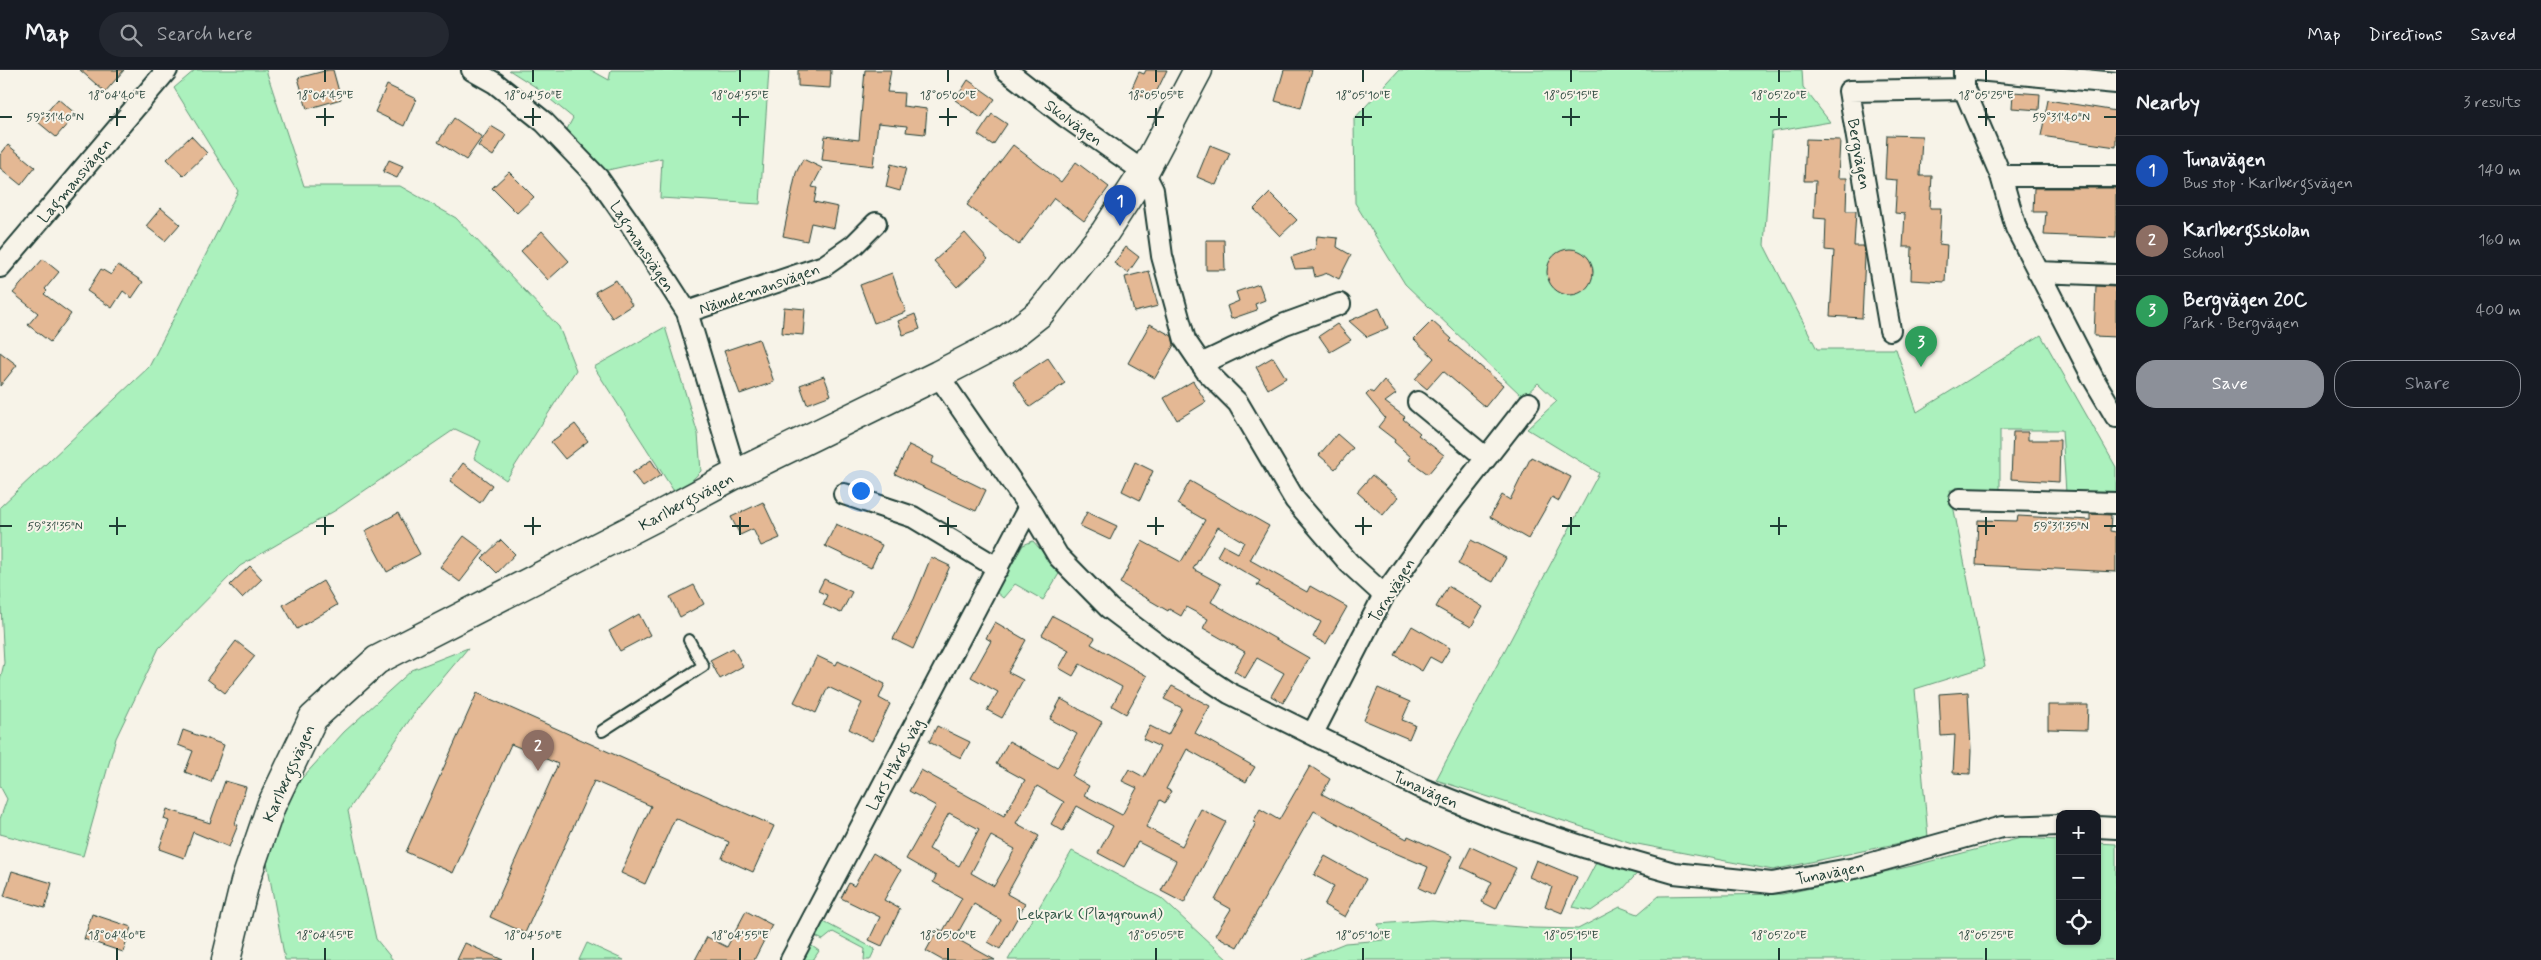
<!DOCTYPE html>
<html lang="en">
<head>
<meta charset="utf-8">
<style>
	:root { --surface:#171b24; --page:#242831; --text:#f1f3f6; --muted:#9ea1a6; --line:#363941; --accent:#8c9099 }
	body { margin:0; font-family:Mynerve,sans-serif; background:var(--page); color:var(--text) }
	.controls { position:absolute; right:15px; bottom:15px; display:grid; overflow:hidden; border-radius:10px; box-shadow:0 1px 4px #0004 }
	.controls button { width:45px; height:45px; display:grid; place-items:center; padding:0; border:0; border-bottom:1px solid var(--line); background:var(--surface); color:var(--text); font:25px sans-serif }
	.you { position:absolute; left:860px; top:420px; width:18px; height:18px; margin:-12px; border:4px solid #fff; border-radius:50%; background:#1a73e8; box-shadow:0 0 0 8px #1a73e833 }
	.badge { display:grid; place-items:center; width:32px; height:32px; border-radius:50%; background:var(--accent); color:#fff; font-size:16px; font-weight:700 }
	.pin { position:absolute; translate:-50% -41px; filter:drop-shadow(0 1px 2px #0008) }
	.pin::after { content:''; position:absolute; top:26px; width:18px; height:15px; background:inherit; clip-path:polygon(0 0,100% 0,50% 100%) }
	.list { margin:0; padding:0; list-style:none }
	h2 { display:flex; justify-content:space-between; align-items:center; height:65px; margin:0; padding:0 20px; font-size:21px }
	h2 small { font-size:16px; font-weight:400; color:var(--muted) }
	.list li { display:grid; grid-template-columns:32px 1fr auto; gap:15px; align-items:center; box-sizing:border-box; height:70px; padding:0 20px; border-top:1px solid var(--line) }
	.list b { display:block; font-size:19px; white-space:nowrap }
	.list p { margin:0; font-size:16px; white-space:nowrap; color:var(--muted) }
	.list em { font-size:16px; font-style:normal; color:var(--muted) }
	.actions { display:flex; gap:10px; padding:15px 20px }
	.actions a { flex:1; padding:11px 0; border:1px solid var(--accent); border-radius:20px; text-align:center; font-size:18px; color:var(--accent) }
	.actions .main { background:var(--accent); color:#fff }
	.icon { flex:none; width:28px; height:28px; fill:none; stroke:currentColor; stroke-width:2; stroke-linecap:round; stroke-linejoin:round }
	.map { position:relative; flex:none; width:2116px; height:890px; overflow:hidden }
	header { display:flex; align-items:center; gap:30px; box-sizing:border-box; height:70px; padding:0 25px; background:var(--surface); border-bottom:1px solid var(--line) }
	header strong { font-size:24px }
	nav { display:flex; gap:28px; margin-inline-start:auto; font-size:18px }
	.search { width:350px; height:45px; background:var(--page); display:flex; align-items:center; gap:12px; box-sizing:border-box; padding:0 18px; border-radius:28px; color:var(--muted); font-size:19px }
	main { display:flex }
	aside { flex:1; background:var(--surface) }
	.map>svg:first-child { display:block }
</style>
</head>
<body>
<header>
<strong>Map</strong>
<div class="search"><svg class="icon" aria-label="search" viewBox="0 0 24 24"><circle cx="10" cy="10" r="6"/><path d="M15 15l6 6"/></svg>Search here</div>
<nav><a>Map</a><a>Directions</a><a>Saved</a></nav>
</header>
<main>
<div class="map">
<svg width="2116" height="890" viewBox="0 0 2116 890">
	<rect width="100%" height="100%" fill="#f7f3e8"/>
	<filter id="ink" filterUnits="userSpaceOnUse"><feTurbulence type="fractalNoise" baseFrequency=".02" numOctaves="2"/><feDisplacementMap in="SourceGraphic" scale="10" xChannelSelector="R" yChannelSelector="G"/><feConvolveMatrix kernelMatrix="1 2 1 2 8 2 1 2 1" color-interpolation-filters="sRGB"/></filter>
	<g filter="url(#ink)">
		<path fill="#abf1bd" stroke="#659778" d="M195,0H266L304,116H400L456,148L559,257L576,300L506,410L474,388L481,371L455,359L336,440L240,496L159,578L116,668L83,786L0,764V749L7,729L0,716V611L4,593L0,518V437L149,297L238,121L174,18Z
			M509,0H591L609,10L611,0H769L760,134L660,128L662,88L599,102L565,63L573,48L534,16Z
			M1399,0H1802L1803,17L1830,52L1772,62L1764,175L1817,279H1896L1917,342L2041,265L2116,397V424L2066,423L2062,360H2000V421L1950,420L1985,597L1915,619L1928,767L1773,800L1632,773L1436,710L1599,403L1527,359L1557,331L1538,313L1523,327L1405,214L1355,133L1354,49Z
			M665,257L698,364L701,401L677,426L594,297Z
			M1033,471L1060,502L1043,530L1015,514L1003,528L996,522L1023,475Z
			M468,578L417,639L348,741L376,869L393,890H285L260,754L344,662L412,600Z
			M2021,768L2060,770V871H2097V773L2116,774V890H1303L1345,873L1384,870L1378,854L1431,850L1533,858L1578,859L1620,837L1638,844L1659,826L1783,824L1912,796Z
			M1072,781L1161,828L1228,890H1008Z
			M1599,787L1642,798L1623,819L1591,841L1573,837Z
			M822,851L875,879L870,890H864L865,879L833,862L823,870L815,866Z
			M587,873L624,890H579Z
			M809,874L819,881L813,890H800Z"/>
		<path fill="#e4b894" stroke="#1f3d34" fill-rule="evenodd" d="M80,0H124L105,22Z
			M328,0H333L341,29L307,39L298,8Z
			M798,0H831L830,18L798,16Z
			M865,0H891L887,22L904,23L903,36L927,39L925,64L906,62L907,56L878,53L873,96L822,90L825,66L859,70Z
			M1146,0H1167L1152,31L1131,20L1139,2L1144,4Z
			M1284,0H1312L1301,38L1275,31Z
			M968,10L995,29L981,48L955,30Z
			M387,15L416,29L404,56L375,42Z
			M2013,22L2040,24L2039,40L2012,38Z
			M58,29L76,44L56,67L38,52Z
			M2048,30L2116,41V77L2041,66Z
			M992,44L1007,54L993,75L978,65Z
			M454,48L482,67L466,90L438,72Z
			M491,56L506,65L493,86L478,76Z
			M1887,65L1922,66L1920,106H1932L1930,138H1941L1939,174L1947,175L1945,212L1911,210L1912,177H1903L1905,144L1895,143L1897,110L1885,109Z
			M191,66L207,83L183,106L167,89Z
			M1806,69L1840,70L1838,108H1847L1846,141H1856L1854,176H1864L1865,186L1862,248L1830,246L1834,181L1825,180L1826,149L1814,148L1816,111H1804Z
			M8,75L35,97L21,115L0,98V85Z
			M1013,75L1061,112L1076,92L1109,117L1084,151L1054,128L1019,175L967,135Z
			M1210,75L1230,83L1216,115L1197,107Z
			M803,89L822,98L812,117L817,118L814,132L838,137L834,158L811,153L807,171L783,166L796,103Z
			M389,90L403,96L397,108L383,102Z
			M891,94L906,98L900,121L886,117Z
			M509,102L534,127L517,143L492,118Z
			M2034,118H2116V168L2044,165L2046,142H2033Z
			M1270,123L1297,150L1280,166L1254,139Z
			M161,138L180,154L165,171L146,156Z
			M542,161L569,191L548,210L521,181Z
			M965,163L988,189L957,217L934,191Z
			M1317,166L1338,168L1337,177L1351,185L1339,209L1328,203L1315,207L1313,198L1295,199L1291,187L1315,179Z
			M1206,170H1224L1225,200H1206Z
			M1126,177L1139,187L1128,203L1114,193Z
			M1547 202a23 23 0 1 1 46 0a23 23 0 1 1-46 0Z
			M43,189L59,202L45,219L47,221L44,224L71,244L50,272L28,255L38,243L13,223Z
			M118,195L143,212L132,228L123,221L112,238L87,221L101,199L111,205Z
			M1149,201L1158,236L1134,242L1125,207Z
			M892,203L906,242L874,253L860,215Z
			M616,210L632,235L612,248L595,222Z
			M1259,214L1265,230L1255,234L1257,240L1231,249L1227,236L1239,231L1236,222Z
			M2096,216L2116,217V267L2094,266Z
			M784,237L805,239L803,265L782,263Z
			M1379,238L1388,258L1367,267L1349,251Z
			M915,244L920,259L903,265L898,251Z
			M1432,251L1452,269L1450,271L1503,315L1485,337L1443,301L1427,319L1415,309L1434,288L1414,269Z
			M1150,254L1172,266L1174,275L1155,308L1128,293Z
			M1337,254L1351,270L1330,282L1319,266Z
			M759,269L774,312L740,324L724,281Z
			M0,282L17,295L0,316Z
			M1273,287L1286,308L1268,319L1256,297Z
			M1048,288L1065,313L1030,337L1013,311Z
			M824,306L831,325L807,334L800,315Z
			M1384,310L1396,324L1385,332L1405,347L1403,349L1420,363L1418,365L1444,385L1428,404L1409,390L1411,387L1394,372L1395,370L1378,357L1385,348L1366,325L1370,321L1373,323Z
			M1193,311L1206,332L1177,350L1164,328Z
			M575,354L588,371L565,389L551,372Z
			M2013,362H2028V370H2060L2059,412L2011,409Z
			M1337,364L1353,378L1335,399L1319,385Z
			M909,375L934,387L931,393L986,420L976,441L895,404Z
			M1531,387L1571,407L1559,431L1552,427L1528,469L1490,447L1502,425L1510,430Z
			M651,390L661,405L643,417L632,403Z
			M1135,392L1153,401L1140,430L1122,421Z
			M463,393L492,415L480,433L450,411Z
			M1372,405L1398,427L1383,445L1357,422Z
			M1190,411L1269,456L1250,490L1307,522L1310,516L1347,537L1326,574L1313,567L1321,552L1257,515L1260,511L1217,486L1223,475L1238,483L1244,472L1218,457L1193,499L1221,514L1211,532L1309,588L1283,633L1271,626L1284,603L1257,588L1245,608L1234,601L1245,582L1203,558L1208,549L1186,537L1181,546L1169,539L1168,541L1120,513L1142,471L1181,492L1205,450L1177,434Z
			M763,432L780,468L761,476L753,459L740,465L731,447Z
			M1087,442L1117,456L1110,470L1080,456Z
			M398,443L420,484L387,502L365,461Z
			M2090,444L2111,445L2110,461L2116,462V502L1976,495L1978,450L2017,451L2018,446L2090,450Z
			M836,454L882,475L871,498L825,476Z
			M464,466L484,481L460,512L440,497Z
			M501,470L515,484L497,503L482,488Z
			M1471,470L1506,488L1493,512L1458,494Z
			M931,487L950,496L913,579L893,569L914,529Z
			M250,496L262,509L242,528L230,515Z
			M824,509L852,522L841,543L823,535L827,525L818,521Z
			M323,511L337,535L297,559L283,535Z
			M694,515L704,534L680,547L670,527Z
			M1448,516L1483,537L1471,557L1436,537Z
			M639,544L650,565L620,581L609,561Z
			M1053,546L1095,568L1091,574L1147,606L1126,644L1112,636L1122,617L1080,594L1073,606L1059,598L1069,580L1042,565Z
			M995,552L1026,570L1008,602L1023,610L1002,648L987,640L998,622L971,607L991,571L986,568Z
			M1412,556L1450,578L1441,593L1430,587L1422,601L1395,585Z
			M236,571L255,586L225,623L207,609Z
			M733,578L743,596L720,609L710,590Z
			M817,586L836,595L838,591L885,614L879,628L890,634L872,671L849,659L862,633L828,617L816,643L794,632Z
			M1172,616L1210,636L1195,663L1255,697L1246,712L1187,679L1166,719L1171,721L1165,733L1160,730L1146,757L1182,776L1201,739L1226,752L1184,833L1161,821L1176,791L1138,772L1124,797L1098,783L1113,756L1077,736L1063,761L1051,754L1064,732L1037,716L1016,753L1039,766L1007,824L1025,834L1000,879L988,872L1001,850L974,834L955,868L995,890H942L926,881L938,859L943,861L962,828L933,812L936,806L906,789L936,736L909,721L921,700L1004,746L1025,710L996,694L1009,671L1057,698L1077,664L1050,649L1061,629L1102,652L1072,706L1089,716L1084,725L1122,745L1137,718L1122,711L1129,699L1144,707L1160,677L1143,669L1150,656L1168,665L1182,638L1164,629ZM949,743L979,759L959,796L929,779ZM991,766L1015,779L994,816L971,803Z
			M1378,618L1410,632L1402,650L1415,655L1409,669L1364,650Z
			M1968,622L1971,681L1970,704L1953,703L1955,665L1941,666L1939,624Z
			M477,623L774,756L753,802L722,788L729,772L675,748L645,814L621,803L651,736L594,711L525,863L490,847L558,694L511,674L453,803L406,782Z
			M2048,635H2088L2087,660L2048,659Z
			M937,656L970,672L961,688L929,672Z
			M183,660L224,675L211,712L185,702L193,681L178,675Z
			M1310,696L1330,709L1322,724L1407,769L1408,766L1452,786L1434,825L1419,818L1428,797L1381,777L1314,741L1237,877L1215,865L1231,839L1215,830L1256,753L1253,752L1260,739L1279,750Z
			M225,711L246,717L235,754L238,755L229,777L193,762L184,788L159,779L169,751L164,749L167,739L210,753Z
			M1471,777L1516,798L1496,839L1482,832L1492,812L1461,797Z
			M873,783L901,800L884,830L900,839L882,876L869,870L880,847L841,828L849,813L854,816Z
			M1325,786L1366,809L1345,847L1324,835L1334,816L1314,805Z
			M1536,790L1577,807L1562,843L1545,836L1552,817L1529,807Z
			M12,801L52,813L45,838L4,826Z
			M746,841L772,855L754,890H695L707,867L727,877Z
			M92,844L131,857L123,882L84,869Z
			M465,873L503,890H457Z"/>
		<g fill="none" stroke-linecap="round" stroke-linejoin="round">
			<g stroke="#1f3d34" stroke-width="14">
				<path id="lane" d="M602,661L703,596L689,570"/>
			</g>
			<g stroke="#1f3d34" stroke-width="24">
				<path id="street" d="M472,0L495,13L544,52L598,108L631,155L687,242L736,404
					M1006,0L1066,47L1144,102L1153,120L1162,186L1185,270L1206,301L1238,333L1295,430L1349,493L1384,525
					M1964,0V19L2001,106L2016,158L2093,308L2116,347
					M1977,0L2116,13
					M2001,106H2116
					M0,197L167,0
					M2038,202L2116,205
					M687,242L824,196L854,175L876,153
					M1890,260L1849,21L1964,19
					M1201,294L1285,254L1340,234
					M938,305L1029,437L1058,486L1109,538L1173,586L1229,623L1423,719L1496,748L1587,778L1674,803L1772,813L1855,798L2002,757L2060,755
					M1418,332L1486,388
					M844,424L913,447L998,498
					M1960,429L2116,433
					M1313,663L1384,525L1440,447L1529,333
					M2097,757L2116,758
					M791,890L1029,437"/>
			</g>
			<g stroke="#1f3d34" stroke-width="31">
				<path id="secondary" d="M226,890L245,812L271,736L313,648L377,590L656,447L736,404L938,305L1007,269L1040,243L1105,162L1144,102L1198,0"/>
			</g>
			<use href="#lane" stroke="#f7f3e8" stroke-width="10"/>
			<use href="#street" stroke="#f7f3e8" stroke-width="20"/>
			<use href="#secondary" stroke="#f7f3e8" stroke-width="28"/>
		</g>
	</g>
	<path fill="none" stroke="#1f3d34" stroke-width="2" d="M117,0V12M325,0V12M533,0V12M740,0V12M948,0V12M1156,0V12M1363,0V12M1571,0V12M1779,0V12M1986,0V12M117,38V56M325,38V56M533,38V56M740,38V56M948,38V56M1156,38V56M1363,38V56M1571,38V56M1779,38V56M1986,38V56M0,47H12M109,47H126M316,47H334M524,47H541M732,47H749M939,47H957M1147,47H1164M1355,47H1372M1562,47H1580M1770,47H1787M1978,47H1995M2104,47H2116M117,447V465M325,447V465M533,447V465M740,447V465M948,447V465M1156,447V465M1363,447V465M1571,447V465M1779,447V465M1986,447V465M0,456H12M109,456H126M316,456H334M524,456H541M732,456H749M939,456H957M1147,456H1164M1355,456H1372M1562,456H1580M1770,456H1787M1978,456H1995M2104,456H2116M117,878V890M325,878V890M533,878V890M740,878V890M948,878V890M1156,878V890M1363,878V890M1571,878V890M1779,878V890M1986,878V890"/>
	<g text-anchor="middle" stroke-width="4" stroke-linejoin="round" paint-order="stroke">
		<g font-size="16" fill="#1f3d34" stroke="#f7f3e8">
			<text transform="translate(1074 52) rotate(36)" y="6">Skolvägen</text>
			<text transform="translate(1860 84) rotate(80)" y="6">Bergvägen</text>
			<text transform="translate(74 110) rotate(-50)" y="6">Lagmansvägen</text>
			<text transform="translate(643 176) rotate(57)" y="6">Lagmansvägen</text>
			<text transform="translate(759 218) rotate(-19)" y="6">Nämdemansvägen</text>
			<text transform="translate(686 431) rotate(-28)" y="6">Karlbergsvägen</text>
			<text transform="translate(1391 520) rotate(-58)" y="6">Tornvägen</text>
			<text transform="translate(894 694) rotate(-62)" y="6">Lars Hårds väg</text>
			<text transform="translate(288 703) rotate(-66)" y="6">Karlbergsvägen</text>
			<text transform="translate(1426 719) rotate(24)" y="6">Tunavägen</text>
			<text transform="translate(1830 802) rotate(-11)" y="6">Tunavägen</text>
		</g>
		<g font-size="16" fill="#345849" stroke="#f7f3e8">
			<text x="1090" y="849">Lekpark (Playground)</text>
		</g>
	</g>
	<g font-size="12" text-anchor="middle" fill="#1f3d34" stroke="#f7f3e8" stroke-width="4" stroke-linejoin="round" paint-order="stroke">
		<text x="117" y="29">18°04'40"E</text>
		<text x="325" y="29">18°04'45"E</text>
		<text x="533" y="29">18°04'50"E</text>
		<text x="740" y="29">18°04'55"E</text>
		<text x="948" y="29">18°05'00"E</text>
		<text x="1156" y="29">18°05'05"E</text>
		<text x="1363" y="29">18°05'10"E</text>
		<text x="1571" y="29">18°05'15"E</text>
		<text x="1779" y="29">18°05'20"E</text>
		<text x="1986" y="29">18°05'25"E</text>
		<text x="55" y="51">59°31'40"N</text>
		<text x="2061" y="51">59°31'40"N</text>
		<text x="55" y="460">59°31'35"N</text>
		<text x="2061" y="460">59°31'35"N</text>
		<text x="117" y="869">18°04'40"E</text>
		<text x="325" y="869">18°04'45"E</text>
		<text x="533" y="869">18°04'50"E</text>
		<text x="740" y="869">18°04'55"E</text>
		<text x="948" y="869">18°05'00"E</text>
		<text x="1156" y="869">18°05'05"E</text>
		<text x="1363" y="869">18°05'10"E</text>
		<text x="1571" y="869">18°05'15"E</text>
		<text x="1779" y="869">18°05'20"E</text>
		<text x="1986" y="869">18°05'25"E</text>
	</g>
</svg>
<div class="controls">
<button>+</button>
<button>−</button>
<button><svg class="icon" aria-label="locate" viewBox="0 0 24 24"><circle cx="12" cy="12" r="6"/><path d="M12 2v4M12 18v4M2 12h4M18 12h4"/></svg></button>
</div>
<div class="you"></div>
<div class="pin badge" style="left:1120px;top:156px;background:#1a4fb4">1</div>
<div class="pin badge" style="left:538px;top:701px;background:#8d6e63">2</div>
<div class="pin badge" style="left:1921px;top:297px;background:#2e9e5b">3</div>
</div>
<aside>
<h2>Nearby<small>3 results</small></h2>
<ul class="list">
<li><span class="badge" style="background:#1a4fb4">1</span><div><b>Tunavägen</b><p>Bus stop · Karlbergsvägen</p></div><em>140 m</em></li>
<li><span class="badge" style="background:#8d6e63">2</span><div><b>Karlbergsskolan</b><p>School</p></div><em>160 m</em></li>
<li><span class="badge" style="background:#2e9e5b">3</span><div><b>Bergvägen 20C</b><p>Park · Bergvägen</p></div><em>400 m</em></li>
</ul>
<div class="actions"><a class="main">Save</a><a>Share</a></div>
</aside>
</main>
</body>
</html>
